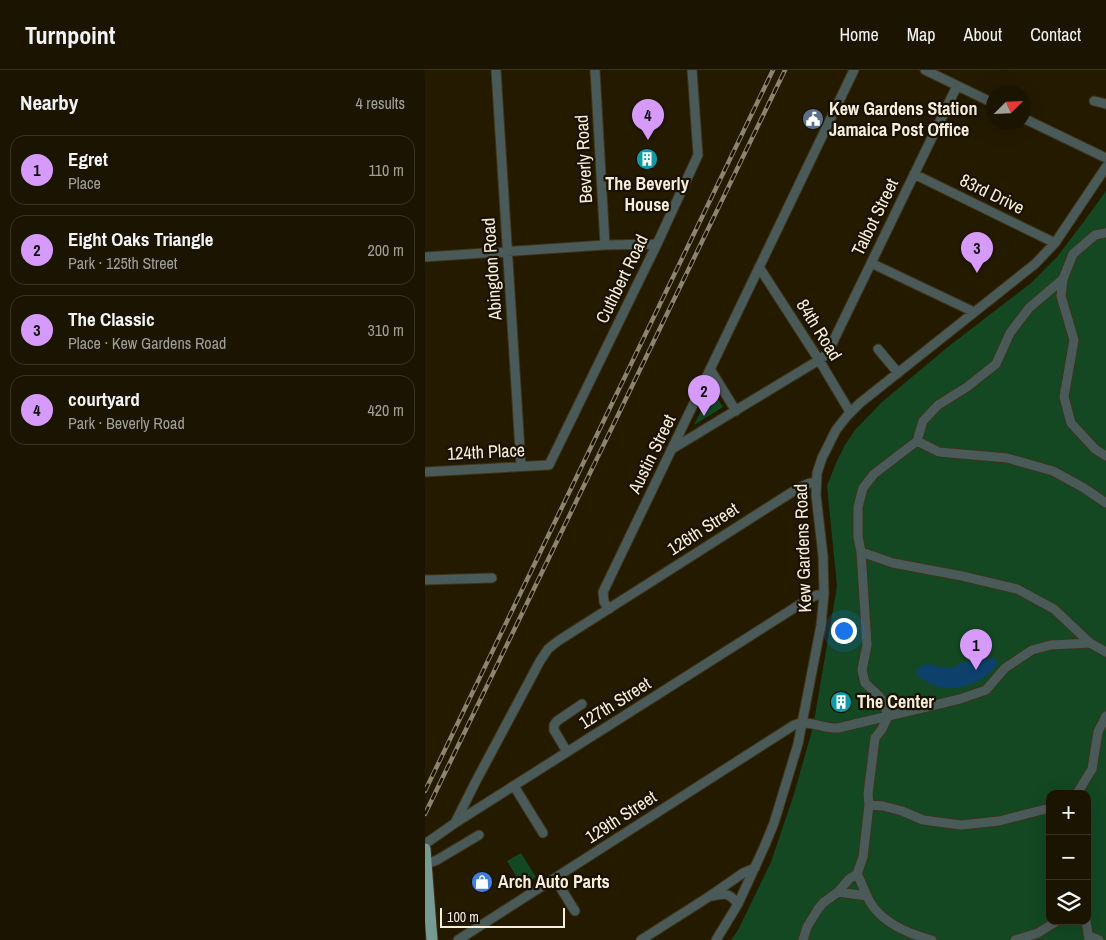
<!DOCTYPE html>
<html lang="en">
<head>
<meta charset="utf-8">
<style>
	:root { --surface:#1b1400; --page:#28210f; --text:#f1f3f6; --muted:#a09e99; --line:#393322; --accent:#d69bfa }
	body { margin:0; font-family:"Archivo Narrow",sans-serif; background:var(--page); color:var(--text) }
	.controls { position:absolute; right:15px; bottom:15px; display:grid; overflow:hidden; border-radius:10px; box-shadow:0 5px 20px #0002 }
	.controls button { width:45px; height:45px; display:grid; place-items:center; padding:0; border:0; border-bottom:1px solid var(--line); background:var(--surface); color:var(--text); font:25px sans-serif }
	.compass { position:absolute; left:561px; top:15px; width:45px; height:45px; border-radius:50%; background:var(--surface); box-shadow:0 5px 20px #0002; rotate:66deg }
	.scale { position:absolute; left:15px; bottom:12px; width:125px; box-sizing:border-box; padding-left:5px; border:2px solid #f5eedd; border-top:0; font-size:14px; line-height:18px; white-space:nowrap; color:#f5eedd; -webkit-text-stroke:4px #1b1100; paint-order:stroke }
	.you { position:absolute; left:418px; top:560px; width:18px; height:18px; margin:-12px; border:4px solid #fff; border-radius:50%; background:#1a73e8; box-shadow:0 0 0 8px #1a73e833 }
	.badge { display:grid; place-items:center; width:32px; height:32px; border-radius:50%; background:var(--accent); color:#111; font-size:16px; font-weight:700 }
	.pin { position:absolute; translate:-50% -41px; filter:drop-shadow(0 1px 2px #0008) }
	.pin::after { content:''; position:absolute; top:26px; width:18px; height:15px; background:inherit; clip-path:polygon(0 0,100% 0,50% 100%) }
	.list { margin:0; padding:0; list-style:none }
	h2 { display:flex; justify-content:space-between; align-items:center; height:65px; margin:0; padding:0 20px; font-size:21px }
	h2 small { font-size:16px; font-weight:400; color:var(--muted) }
	.list li { display:grid; grid-template-columns:32px 1fr auto; gap:15px; align-items:center; box-sizing:border-box; height:70px; margin:0 10px 10px; padding:0 10px; border:1px solid var(--line); border-radius:15px }
	.list b { display:block; font-size:19px; white-space:nowrap }
	.list p { margin:0; font-size:16px; white-space:nowrap; color:var(--muted) }
	.list em { font-size:16px; font-style:normal; color:var(--muted) }
	.icon { flex:none; width:28px; height:28px; fill:none; stroke:currentColor; stroke-width:2; stroke-linecap:round; stroke-linejoin:round }
	.map { position:relative; flex:none; width:681px; height:870px; overflow:hidden }
	header { display:flex; align-items:center; gap:30px; box-sizing:border-box; height:70px; padding:0 25px; background:var(--surface); border-bottom:1px solid var(--line) }
	header strong { font-size:24px }
	nav { display:flex; gap:28px; margin-inline-start:auto; font-size:18px }
	main { display:flex }
	aside { flex:1; background:var(--surface) }
	.map>svg:first-child { display:block }
</style>
</head>
<body>
<header>
<strong>Turnpoint</strong>
<nav><a>Home</a><a>Map</a><a>About</a><a>Contact</a></nav>
</header>
<main>
<aside>
<h2>Nearby<small>4 results</small></h2>
<ul class="list">
<li><span class="badge">1</span><div><b>Egret</b><p>Place</p></div><em>110 m</em></li>
<li><span class="badge">2</span><div><b>Eight Oaks Triangle</b><p>Park · 125th Street</p></div><em>200 m</em></li>
<li><span class="badge">3</span><div><b>The Classic</b><p>Place · Kew Gardens Road</p></div><em>310 m</em></li>
<li><span class="badge">4</span><div><b>courtyard</b><p>Park · Beverly Road</p></div><em>420 m</em></li>
</ul>
</aside>
<div class="map">
<svg width="681" height="870" viewBox="0 0 681 870">
	<rect width="100%" height="100%" fill="#241a00"/>
	<path fill="#134823" fill-rule="evenodd" d="M681,121V870H306L313,860L346,792L369,724L388,657L412,516L402,416L411,393L420,375L430,360L457,332L524,276L606,213L632,187L657,154ZM625,724H662V851H625Z
		M287,319L298,337L269,355Z
		M96,783L111,807L97,816L82,791Z"/>
	<path fill="#0e406c" d="M569,588L573,592C563,611 536,621 515,617C508,616 501,611 494,607L491,601L497,595L505,594L517,598H528L535,593Z"/>
	<g fill="none" stroke-linecap="round" stroke-linejoin="round">
		<g stroke="#3d331b" stroke-width="11">
			<path id="minor" d="M71,0L96,396
				M170,0L180,175
				M500,0L568,33
				M669,31L681,34
				M598,48L681,88
				M489,104L630,173
				M0,187L180,175L232,174
				M446,193L549,242
				M334,197L394,290L425,342
				M638,209L636,226L649,270L639,327L646,353L670,379L681,386
				M453,279L473,303
				M285,299L311,341
				M492,371L514,382L582,388L628,401L659,418L681,433
				M247,379L394,290L402,284L532,16
				M0,402L124,395L232,174L273,85L267,0
				M436,482L433,467V437L438,418L449,404L492,371L498,351L513,335L542,317L571,294L585,263L604,238L638,209L648,184L670,165L681,163
				M0,510L67,508
				M184,539L179,532L178,522L429,0
				M142,682L129,660V655L132,651L157,634
				M89,716L118,763
				M650,724L653,722L667,699L673,662L681,646
				M444,735L458,736L477,741L498,750L536,755L574,751L625,738
				M30,753L50,713L115,591L123,579L133,571L375,417L385,413H391
				M0,774L30,753L385,528L392,525L399,524
				M1,794L12,790L54,765
				M432,804C437,813 440,823 445,832C458,854 484,864 507,870
				M130,809L150,841
				M413,822L442,826
				M288,826C301,823 304,823 313,834
				M661,851L664,870
				M664,866L674,870
				M33,870L369,655C384,649 398,659 413,658L535,629L561,620L580,598L607,580L626,575L665,573
				M216,870L285,826L318,803L330,798
				M291,870L313,834L340,775L349,753L373,674L396,555L399,524L398,486L391,425L392,403L397,388L411,360L422,346L435,333L610,194L630,173L681,97
				M378,870L382,857L393,839L398,833L413,822L424,809L432,804L438,787L440,770L444,735L443,724L450,668L457,659L463,646L459,634L454,626L440,613L437,600L442,575L436,482L468,493L537,506L592,519L629,539L665,573L681,582
				M590,870L613,863L632,851"/>
		</g>
		<g stroke="#3d331b" stroke-width="13">
			<path id="major" d="M0,779L5,845L7,870"/>
		</g>
		<use href="#minor" stroke="#4a5a58" stroke-width="9"/>
		<use href="#major" stroke="#779a95" stroke-width="11"/>
		<g stroke="#8c846e" stroke-width="4.5">
			<path id="rail" d="M0,721L348,0
				M0,744L360,0"/>
		</g>
		<use href="#rail" stroke="#1b1100" stroke-width="2.5" stroke-dasharray="8" stroke-linecap="butt"/>
	</g>
	<defs>
		<g id="civic-disc" transform="scale(1.125)"><circle r="9.5" fill="#5c6f8a" stroke="#1b1100"/><path d="M-.6-6.5H3V-4.5H.6V-3L4-1V1h2V6H-6V1h2V-1L-.6-3ZM-1.2 2.5V6h2.4V2.5Z" fill="#fff"/></g>
		<g id="building-disc" transform="scale(1.125)"><circle r="9.5" fill="#0f9aa8" stroke="#1b1100"/><path d="M-4-6H4V6H1V3H-1V6H-4ZM-2.5-4.3h1.7v1.8h-1.7ZM.8-4.3h1.7v1.8H.8ZM-2.5-1h1.7V.8h-1.7ZM.8-1h1.7V.8H.8Z" fill="#fff"/></g>
		<g id="shop-disc" transform="scale(1.125)"><circle r="9.5" fill="#3f7fe0" stroke="#1b1100"/><path d="M-5-2.5h2.3a2.7 3.5 0 0 1 5.4 0H5L5.5 6h-11ZM-1.5-2.5h3a1.5 2.3 0 0 0-3 0Z" fill="#fff"/></g>
	</defs>
	<g fill-rule="evenodd">
		<use href="#civic-disc" x="388" y="49"/>
		<use href="#building-disc" x="222" y="89"/>
		<use href="#building-disc" x="416" y="632"/>
		<use href="#shop-disc" x="57" y="812"/>
	</g>
	<g text-anchor="middle" stroke-width="4.5" stroke-linejoin="round" paint-order="stroke">
		<g font-size="18" font-weight="bold" fill="#f5eedd" stroke="#1b1100" text-anchor="start">
			<text x="404" y="45">Kew Gardens Station<tspan x="404" dy="21">Jamaica Post Office</tspan></text>
			<text x="222" y="120" text-anchor="middle">The Beverly<tspan x="222" dy="21">House</tspan></text>
			<text x="432" y="638">The Center</text>
			<text x="73" y="818">Arch Auto Parts</text>
		</g>
		<g font-size="18" fill="#f5eedd" stroke="#1b1100">
			<text transform="translate(159 89) rotate(-93)" y="6">Beverly Road</text>
			<text transform="translate(567 124) rotate(26)" y="6">83rd Drive</text>
			<text transform="translate(450 147) rotate(-64)" y="6">Talbot Street</text>
			<text transform="translate(67 199) rotate(-94)" y="6">Abingdon Road</text>
			<text transform="translate(197 209) rotate(-64)" y="6">Cuthbert Road</text>
			<text transform="translate(394 260) rotate(58)" y="6">84th Road</text>
			<text transform="translate(61 382) rotate(-3)" y="6">124th Place</text>
			<text transform="translate(227 384) rotate(-64)" y="6">Austin Street</text>
			<text transform="translate(278 459) rotate(-33)" y="6">126th Street</text>
			<text transform="translate(378 478) rotate(-92)" y="6">Kew Gardens Road</text>
			<text transform="translate(190 633) rotate(-32)" y="6">127th Street</text>
			<text transform="translate(196 747) rotate(-33)" y="6">129th Street</text>
		</g>
	</g>
</svg>
<div class="controls">
<button>+</button>
<button>−</button>
<button><svg class="icon" aria-label="layers" viewBox="0 0 24 24"><path d="M12 4l9 5-9 5-9-5zM3 14l9 5 9-5"/></svg></button>
</div>
<svg class="compass" viewBox="-18 -18 36 36"><path d="M0-13l5 13h-10z" fill="#e53935"/><path d="M0 13l5-13h-10z" fill="#a09e99"/></svg>
<div class="scale">100 m</div>
<div class="you"></div>
<div class="pin badge" style="left:551px;top:600px">1</div>
<div class="pin badge" style="left:279px;top:346px">2</div>
<div class="pin badge" style="left:552px;top:203px">3</div>
<div class="pin badge" style="left:223px;top:70px">4</div>
</div>
</main>
</body>
</html>
